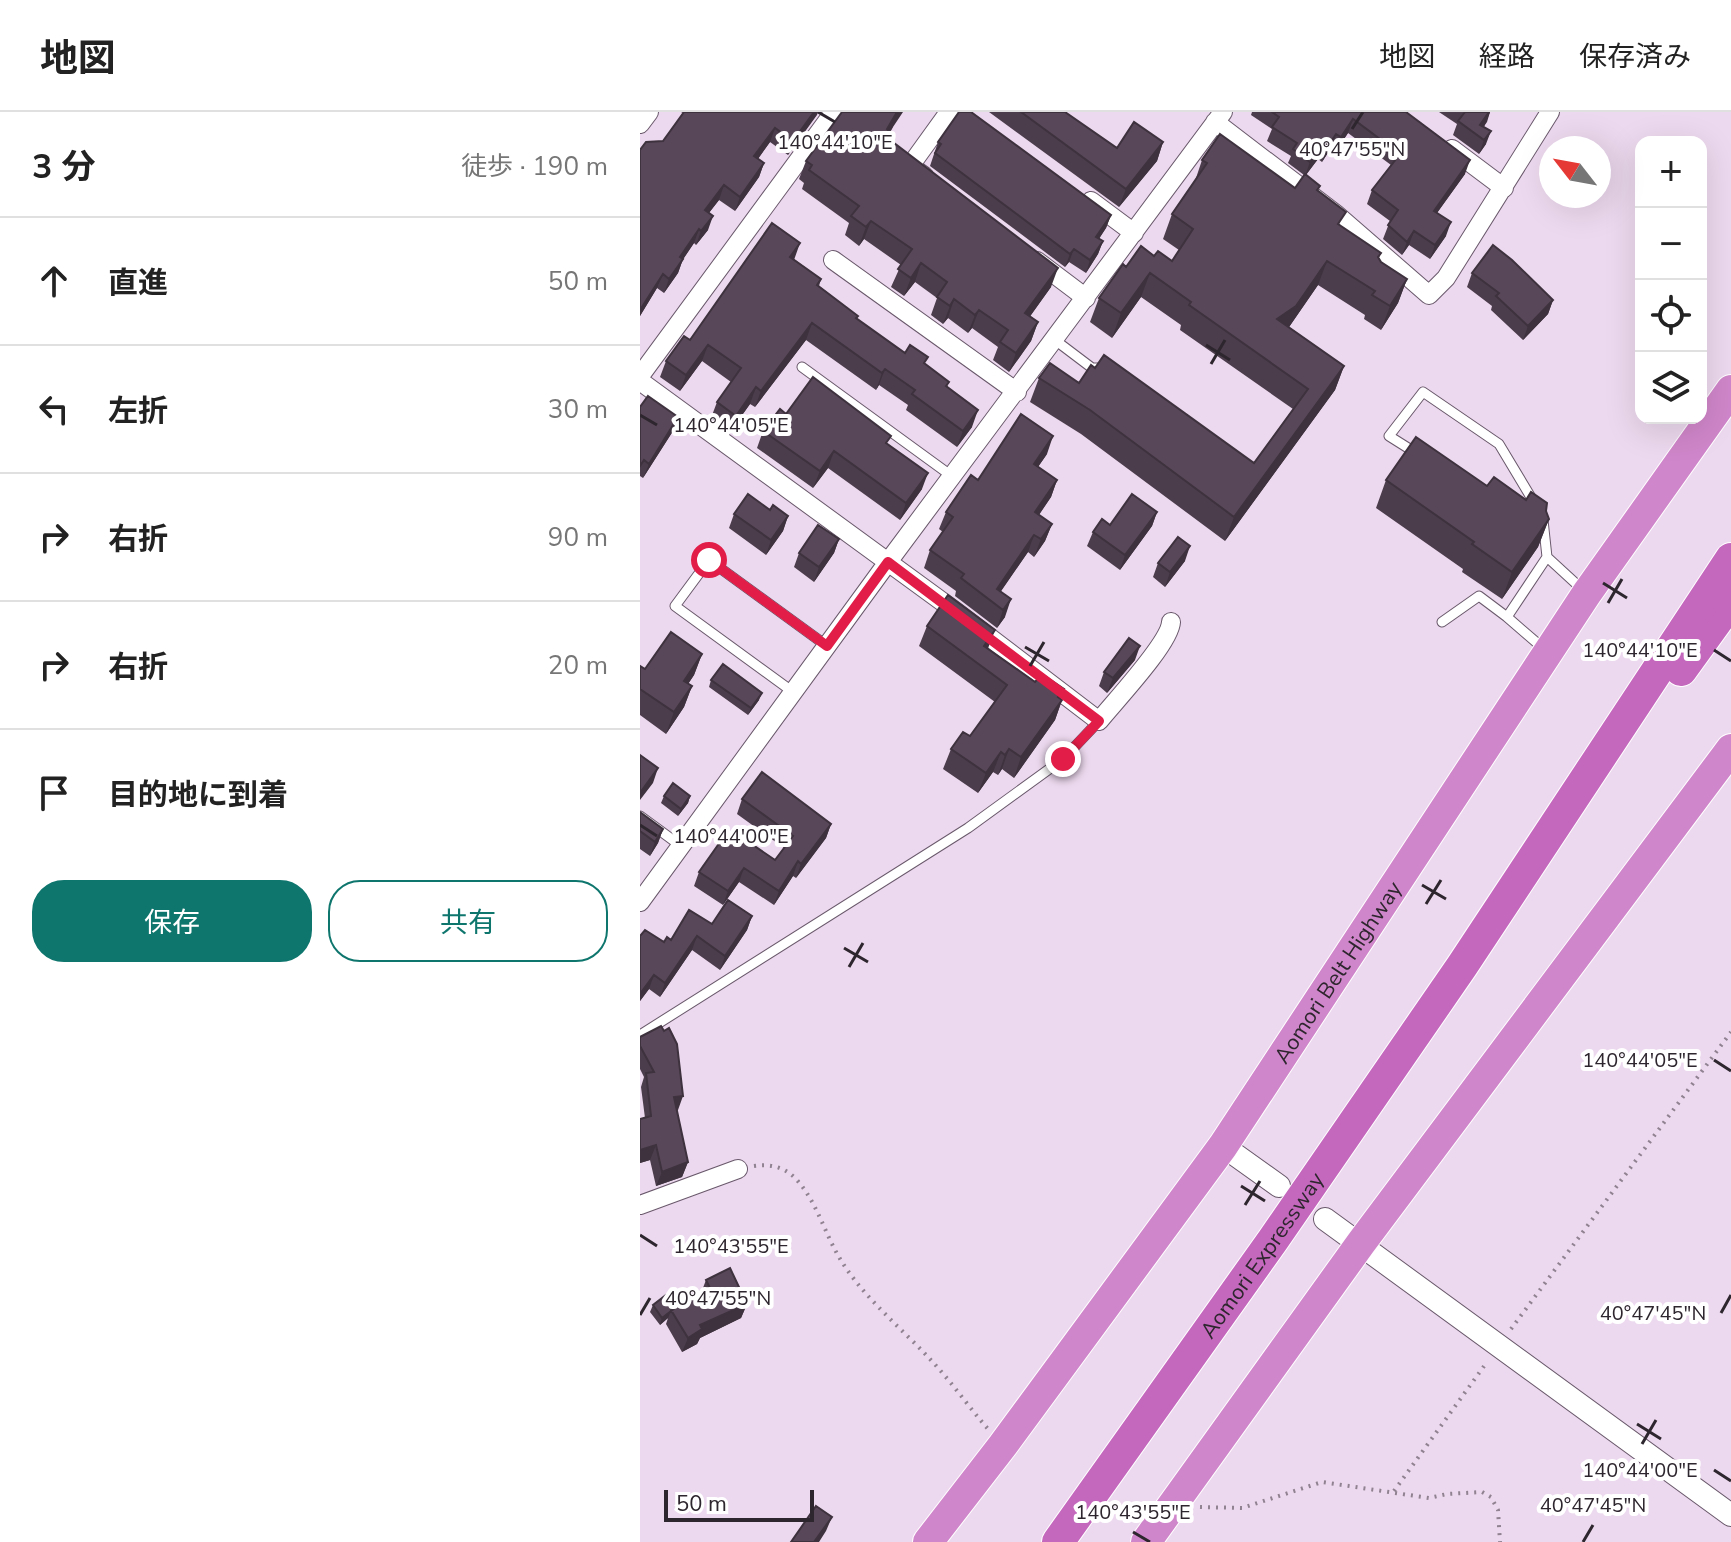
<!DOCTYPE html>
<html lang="ja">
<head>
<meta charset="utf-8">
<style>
	:root { --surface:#fff; --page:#f2f2f2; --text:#222; --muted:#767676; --line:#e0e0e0; --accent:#0f766e }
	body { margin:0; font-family:"Nunito Sans","Noto Sans JP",sans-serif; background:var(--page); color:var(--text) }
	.controls { position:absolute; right:24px; top:24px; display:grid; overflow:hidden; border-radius:16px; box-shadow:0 8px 32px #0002 }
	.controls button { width:72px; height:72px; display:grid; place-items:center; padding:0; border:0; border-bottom:2px solid var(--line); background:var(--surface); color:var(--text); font:40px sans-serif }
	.compass { position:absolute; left:899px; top:24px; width:72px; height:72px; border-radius:50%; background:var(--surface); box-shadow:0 8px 32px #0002; rotate:301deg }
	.scale { position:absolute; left:24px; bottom:20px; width:150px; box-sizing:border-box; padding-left:8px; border:4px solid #2e262e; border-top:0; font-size:22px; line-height:28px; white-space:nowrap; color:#2e262e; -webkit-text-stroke:6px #fff; paint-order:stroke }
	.stop { position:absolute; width:24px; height:24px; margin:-18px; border:6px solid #e11d48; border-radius:50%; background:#fff }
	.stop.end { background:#e11d48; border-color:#fff; box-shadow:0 2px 8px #0008 }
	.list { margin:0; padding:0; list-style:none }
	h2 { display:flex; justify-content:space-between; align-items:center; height:104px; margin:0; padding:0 32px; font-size:34px }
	h2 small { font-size:26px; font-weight:400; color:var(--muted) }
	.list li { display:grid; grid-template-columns:52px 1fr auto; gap:24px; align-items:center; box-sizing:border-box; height:128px; padding:0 32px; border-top:2px solid var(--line) }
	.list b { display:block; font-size:30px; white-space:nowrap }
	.list em { font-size:26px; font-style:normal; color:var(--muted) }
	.actions { display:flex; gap:16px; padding:24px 32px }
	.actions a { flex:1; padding:18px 0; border:2px solid var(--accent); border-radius:32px; text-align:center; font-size:28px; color:var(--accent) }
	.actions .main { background:var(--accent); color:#fff }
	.icon { flex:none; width:44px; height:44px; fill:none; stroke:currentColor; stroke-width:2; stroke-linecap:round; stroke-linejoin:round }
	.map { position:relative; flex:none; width:1091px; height:1430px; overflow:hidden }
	header { display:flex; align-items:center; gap:48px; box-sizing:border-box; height:112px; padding:0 40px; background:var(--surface); border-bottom:2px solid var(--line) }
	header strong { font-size:38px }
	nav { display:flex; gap:44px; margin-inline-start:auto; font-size:28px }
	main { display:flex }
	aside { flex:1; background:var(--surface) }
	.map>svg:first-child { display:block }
</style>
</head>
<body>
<header>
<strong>地図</strong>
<nav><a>地図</a><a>経路</a><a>保存済み</a></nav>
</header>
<main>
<aside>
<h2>3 分<small>徒歩 · 190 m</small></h2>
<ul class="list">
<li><svg class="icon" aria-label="ahead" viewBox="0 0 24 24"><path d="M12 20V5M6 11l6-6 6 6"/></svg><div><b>直進</b></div><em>50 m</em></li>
<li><svg class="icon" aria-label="left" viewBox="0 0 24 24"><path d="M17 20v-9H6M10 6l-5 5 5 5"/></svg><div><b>左折</b></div><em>30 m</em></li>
<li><svg class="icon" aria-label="right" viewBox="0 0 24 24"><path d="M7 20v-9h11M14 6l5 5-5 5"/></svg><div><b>右折</b></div><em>90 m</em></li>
<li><svg class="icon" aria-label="right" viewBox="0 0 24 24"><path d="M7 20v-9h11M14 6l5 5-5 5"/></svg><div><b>右折</b></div><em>20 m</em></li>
<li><svg class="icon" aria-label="arrive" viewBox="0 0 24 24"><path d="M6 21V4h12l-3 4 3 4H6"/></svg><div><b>目的地に到着</b></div></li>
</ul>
<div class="actions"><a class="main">保存</a><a>共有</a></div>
</aside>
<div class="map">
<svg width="1091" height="1430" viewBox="0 0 1091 1430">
	<rect width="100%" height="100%" fill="#edd9ef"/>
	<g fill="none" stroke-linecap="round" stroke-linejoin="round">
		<g stroke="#69586b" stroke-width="11">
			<path id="service" d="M415,228L452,256H462
				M162,255L313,365
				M776,341L749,324L783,280L859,332L895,392
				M903,408L907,445
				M802,510L839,484L867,505
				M904,537L867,505L907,445L944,479
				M153,580L35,494L69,448L187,534
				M0,704L41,734
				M0,923L328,716L423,647L459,609"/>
		</g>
		<g stroke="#69586b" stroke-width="20">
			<path id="minor" d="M575,10L697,103L789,183L806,166L910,0
				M0,12L9,0
				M812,37L864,76
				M284,64L270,54L309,0
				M451,89L494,121
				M193,148L377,280
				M397,149L446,186
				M0,264L194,0
				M0,269L315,499L459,609C475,589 530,531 531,510
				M0,790L248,450L583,0
				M0,1093L98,1057"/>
		</g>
		<g stroke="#69586b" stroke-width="24">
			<path id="tertiary" d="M583,1034L639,1074
				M685,1107L1091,1403"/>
		</g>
		<g stroke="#fff" stroke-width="32">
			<g id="trunk">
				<path id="s1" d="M288,1430L363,1333L583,1034L947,481L1091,278"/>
				<path d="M506,1430L721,1131L1091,637"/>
			</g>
		</g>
		<g stroke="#fff" stroke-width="34">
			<g id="motorway">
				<path d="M1041,558L1091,489"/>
				<path id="s2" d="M418,1430L633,1128L822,854L1091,447"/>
			</g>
		</g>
		<path stroke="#908291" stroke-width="4" stroke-dasharray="2 6" stroke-linecap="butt" d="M114,1054C129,1052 142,1054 154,1065C176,1087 184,1120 199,1145C221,1183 259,1214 289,1246C310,1268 328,1294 348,1317
			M871,1217L1091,920
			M754,1379L847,1250
			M560,1395L602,1396L682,1370L789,1386L807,1382L842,1380L851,1385L858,1398L860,1430"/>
		<use href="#service" stroke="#fff" stroke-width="9"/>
		<use href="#minor" stroke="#fff" stroke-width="18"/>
		<use href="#tertiary" stroke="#fff" stroke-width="22"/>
		<use href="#trunk" stroke="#d086ca" stroke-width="30"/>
		<use href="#motorway" stroke="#c468bd" stroke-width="32"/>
	</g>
	<path fill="#4c3d4c" d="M41,0H178L148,43L130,30L118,47L124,51L119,65L95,99L79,88L69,101L68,118L56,133L54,131L43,147L38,161L24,181L17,176L0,204V38L23,29L43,1Z
		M349,0H425L477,36L523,30L517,49L479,95Z
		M612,0H766L825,62L797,101L806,124L790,147L769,133L762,143L743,127L750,109L727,92L732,78L751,53L708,21L696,39L691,36L682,50L678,47L666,63L680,74L678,79L701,114L741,141L739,146L741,150L767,167L758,191L741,218L724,207L725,203L678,173L649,215L704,254L695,278L585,429L441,322L390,290L399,266L439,271L614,351L653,297L540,218L541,213L501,185L472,226L450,210L459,186L486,155L514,144L532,149L539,138L523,127L532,102L555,69L562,48L655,76L664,63L648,51L651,44L627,29L632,17L611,3Z
		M799,0H850L844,15L846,32L839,42L813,23L817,12Z
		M253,15L247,26L411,175L390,204L398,210L391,229L369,260L353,248L358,235L332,216L328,221L308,206L303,212L291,203L297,186L275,170L264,184L251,175L261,153L224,127L219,134L205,123L209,111L162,77L164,71L159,67L166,49Z
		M298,30L471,103L466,116L459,126L463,129L458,142L446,161L429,150L425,155L290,54Z
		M154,147L181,167L179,174L218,204L217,207L265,241L285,252L309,270L307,275L332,315L317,335L266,298L268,293L239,273L236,278L166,228L115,295L110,292L90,320L71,306L77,290L91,270L62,249L40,279L20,265L26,249Z
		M832,161L913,188L908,202L883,228L851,198L852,194L827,175Z
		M0,295L33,319L3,366L0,364Z
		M146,302L248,332L282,377L260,408L188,356L173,376L117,336L123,319Z
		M407,342L398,355L417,368L411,385L399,403L412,412L405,429L394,445L388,440L360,480L365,505L357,516L315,484L316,479L284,456L290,438L303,420L299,417L306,400L338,368Z
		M746,368L847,374L886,388L906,399L909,407L898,435L862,487L822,460L823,457L736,396Z
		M130,398L148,404L143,419L126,443L89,416L94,402Z
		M517,400L512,414L480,458L447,434L453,420L470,413Z
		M199,427L194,441L174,470L154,455L159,441Z
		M545,449L525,475L513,465L518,451Z
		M287,514L348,537L422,588L415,608L374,666L362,657L358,663L353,660L338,681L303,657L311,637L330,624L355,590L279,534Z
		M62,542L54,563L48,572L52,574L44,595L26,622L0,603V554L5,557Z
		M495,548L467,581L459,574L464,560Z
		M71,568L119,588L108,603L69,575Z
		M24,684H50L48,691L38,704L21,691Z
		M102,687L191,712L186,726L156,766L153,764L134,793L99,770L83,793L54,774L59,760L90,726L135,748L144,736L97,702Z
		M0,700L23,717L18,731L10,744L0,737Z
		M112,804L107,818L80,858L52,838L20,885L9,877L0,889V824L24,830L72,812Z
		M0,925L38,998L37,999L48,1050L42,1065L16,1074L10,1048L0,1051V1007L5,1006L1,975L4,965L0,957Z
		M66,1168L107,1192L101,1206L60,1226L57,1232L42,1240L26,1212L28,1206L20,1213L10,1200L13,1193L35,1196L61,1181Z"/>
	<path fill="#3e323e" d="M174,0H178L177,3L148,43L153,29Z
		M257,0H263L249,21L243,38L247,17Z
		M849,0H850L847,10L837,24L840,13Z
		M713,7L708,21L696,39L701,25Z
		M135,16L130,30L109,59L114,44Z
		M851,19L846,32L839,42L844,28Z
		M696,22L691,36L682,50L687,36Z
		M523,30L517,49L479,95L486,77Z
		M683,33L678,47L665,64L670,50Z
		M830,48L825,62L789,112L794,99Z
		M124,51L119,65L95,99L100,85Z
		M84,73L79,88L60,112L65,98Z
		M471,103L466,116L452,138L456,125Z
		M73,104L68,118L56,133L61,119Z
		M231,109L224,127L219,134L226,115Z
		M811,110L806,124L790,147L795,133Z
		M59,117L54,131L40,152L43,147L38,161L24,181L29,167L40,145Z
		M774,119L769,133L762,143L767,130Z
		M463,129L458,142L446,161L450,148Z
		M160,131L154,148L150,145Z
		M434,137L429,150L425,155L430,142Z
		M687,149L678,173L647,218L637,207Z
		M281,151L275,170L264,184L271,166Z
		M418,156L411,175L379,220L385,201Z
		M510,161L501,185L472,226L481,201Z
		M23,162L17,176L0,204V198Z
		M767,167L758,191L741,218L750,194Z
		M314,187L308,206L303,212L310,194Z
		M913,188L908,202L883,228L888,214Z
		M339,198L332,216L328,221L335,203Z
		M398,210L391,229L369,260L376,241Z
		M172,211L166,228L115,295L121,279Z
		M68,233L62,249L40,279L46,263Z
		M704,254L695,278L585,429L594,405Z
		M245,257L239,273L236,278L242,261Z
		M116,275L110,292L90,320L96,304Z
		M338,298L332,315L317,335L323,319Z
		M38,305L33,319L3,366L9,352Z
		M413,324L407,342L388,369L394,352Z
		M194,339L188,356L173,376L180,359Z
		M288,361L282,377L260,408L266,391Z
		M417,368L411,385L389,417L395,400Z
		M517,400L512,414L480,458L485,443Z
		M148,404L143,419L126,443L131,428Z
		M909,407L898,435L862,487L872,460Z
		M412,412L405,429L394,445L401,427Z
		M394,423L388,440L353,491L357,477Z
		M199,427L194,441L174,470L179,455Z
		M550,434L545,449L525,475L530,460Z
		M371,487L365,505L357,516L363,498Z
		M355,518L347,539L344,534Z
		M500,534L495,548L467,581L473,566Z
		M62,542L54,563L36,590L44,569Z
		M52,574L44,595L26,622L34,600Z
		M424,577L418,594L422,588L415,608L374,666L381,645Z
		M122,581L119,588L108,603L111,596Z
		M369,637L362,657L358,663L365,643Z
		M361,640L353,660L338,681L346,661Z
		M18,656L13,671L0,688V681Z
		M50,684L48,691L38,704L41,697Z
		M191,712L186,726L156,766L161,752Z
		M23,717L18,731L10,744L15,730Z
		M158,749L153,764L134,793L139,779Z
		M104,756L99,770L83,793L88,779Z
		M112,804L107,818L80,858L85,844Z
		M57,824L52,838L20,885L25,871Z
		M14,863L9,877L0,889V882Z
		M43,984L38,998L28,1000L34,985Z
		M16,1033L10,1048L0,1051V1038Z
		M48,1050L42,1065L16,1074L22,1060Z
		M107,1192L101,1206L60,1226L57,1232L42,1240L48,1226L60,1213Z
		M31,1199L28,1206L20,1213L22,1206Z
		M192,1405L186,1419L179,1430H174Z"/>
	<path fill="#584758" stroke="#3e323e" stroke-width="2" d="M44,0H174L153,29L135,16L114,44L124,51L100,85L84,73L65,98L73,104L61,119L59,117L40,145L43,147L29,167L23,162L0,198V38L6,30L23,29Z
		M202,0H257L247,17L249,19L245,24L418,156L385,201L398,210L376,241L360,230L368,218L339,198L335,203L314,187L310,194L297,185L307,170L281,151L271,166L258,157L272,137L231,109L226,115L211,104L219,94L169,58L172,53L166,49Z
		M319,0H331L471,103L456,125L463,129L450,148L434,137L430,142L295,41L301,32L298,30Z
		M381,0H425L477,36L494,10L523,30L486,77Z
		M632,0H766L830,48L794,99L811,110L795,133L774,119L767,130L748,113L758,98L732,78L760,42L713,7L701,25L696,22L687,36L683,33L670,50L653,37L657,31L632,15L639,5Z
		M825,0H849L840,13L851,19L844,28L818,9Z
		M580,22L655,76L665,62L680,74L677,78L706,100L698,112L741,141L738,145L741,150L767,167L750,194L732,183L735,179L687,149L656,194L637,207L704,254L594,405L450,298L399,266L410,251L439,271L451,253L455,256L464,243L614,351L668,277L549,193L551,190L510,161L481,201L459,186L483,152L486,155L501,134L514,144L518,139L532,149L553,117L532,102L567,51L562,48Z
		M132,111L160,131L150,145L181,167L177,173L218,204L216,206L265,241L270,233L288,245L284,251L309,270L306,274L338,298L323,319L272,282L275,278L245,257L242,261L172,211L121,279L116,275L96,304L77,290L101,256L68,233L46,263L26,249L44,224L50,228Z
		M853,133L872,148L913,188L888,214L856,184L859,181L832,161Z
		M173,265L251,324L246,331L288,361L266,391L194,339L180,359L123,319L140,297L146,302Z
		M8,284L38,305L9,352L4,348L0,354V295Z
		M381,302L413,324L394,352L417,368L395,400L412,412L401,427L394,423L357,477L371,487L363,498L321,466L324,462L290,438L313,405L306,400L331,363L338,368Z
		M776,325L847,374L854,365L886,388L891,380L907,391L906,399L909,407L872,460L832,432L834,430L746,368Z
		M108,382L130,398L133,393L148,404L131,428L94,402Z
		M492,382L517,400L485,443L453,420L462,407L470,413Z
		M178,413L199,427L179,455L159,441Z
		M538,425L550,434L530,460L518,451Z
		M308,483L355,518L344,534L395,570L402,562L424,577L418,585L422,588L381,645L369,637L365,643L361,640L346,661L311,637L323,620L330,624L367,573L287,514Z
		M31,520L62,542L44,569L52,574L34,600L0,577V554L5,557Z
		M489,526L500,534L473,566L464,560Z
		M83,552L122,581L111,596L71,568Z
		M0,643L18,656L0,681Z
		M122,660L191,712L161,752L158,749L139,779L104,756L88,779L59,760L85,723L90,726L94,720L135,748L153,724L102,687Z
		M33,671L50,684L41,697L24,684Z
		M0,700L23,717L15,730L0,719Z
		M88,788L112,804L85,844L57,824L25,871L14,863L0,882V824L5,818L24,830L27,825L31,828L49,798L72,812Z
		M21,914L24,919L29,916L37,932L43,984L34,985L48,1050L22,1060L16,1033L0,1038V1007L11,1004L6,961L14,960L0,934V925Z
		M90,1156L107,1192L60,1213L62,1217L48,1226L31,1198L70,1176L66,1168Z
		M26,1183L35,1196L22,1206L13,1193Z
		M176,1394L192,1405L174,1430H151Z"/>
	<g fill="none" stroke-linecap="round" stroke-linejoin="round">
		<path stroke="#e11d48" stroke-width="10" d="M69,448L187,534L248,450L459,609L423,647"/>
	</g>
	<path fill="none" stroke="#2e262e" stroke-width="3" d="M178,0L195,10M712,17L723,0M566,233L590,248M571,252L585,228M0,303L17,313M963,471L987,486M968,491L982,467M385,535L409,549M1074,538L1091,549M390,554L404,530M0,713L17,724M782,773L806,787M786,792L801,768M204,836L228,850M209,855L223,831M1074,948L1091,959M601,1074L625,1089M605,1093L620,1069M0,1123L17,1134M1081,1201L1091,1183M0,1203L10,1186M997,1312L1021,1327M1002,1332L1016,1308M1074,1358L1091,1369M493,1420L510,1430M943,1430L953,1413"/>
	<g text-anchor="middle" stroke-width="8" stroke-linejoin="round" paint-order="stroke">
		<g font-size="22" fill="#2e262e" stroke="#fff">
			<text dy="8" stroke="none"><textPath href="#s1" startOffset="702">Aomori Belt Highway</textPath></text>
			<text dy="8" stroke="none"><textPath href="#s2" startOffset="352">Aomori Expressway</textPath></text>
		</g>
	</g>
	<g font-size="20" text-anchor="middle" fill="#2e262e" stroke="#fff" stroke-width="8" stroke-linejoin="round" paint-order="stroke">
		<text x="195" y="37">140°44'10"E</text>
		<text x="712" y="44">40°47'55"N</text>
		<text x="91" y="320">140°44'05"E</text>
		<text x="1000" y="545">140°44'10"E</text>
		<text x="91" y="731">140°44'00"E</text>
		<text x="1000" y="955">140°44'05"E</text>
		<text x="91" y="1141">140°43'55"E</text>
		<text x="78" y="1193">40°47'55"N</text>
		<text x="1013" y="1208">40°47'45"N</text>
		<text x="1000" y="1365">140°44'00"E</text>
		<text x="953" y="1400">40°47'45"N</text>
		<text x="493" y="1407">140°43'55"E</text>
	</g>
</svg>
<div class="controls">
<button>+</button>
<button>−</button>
<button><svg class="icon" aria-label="locate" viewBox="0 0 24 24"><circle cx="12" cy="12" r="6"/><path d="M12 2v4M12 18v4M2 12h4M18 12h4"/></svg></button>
<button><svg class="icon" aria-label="layers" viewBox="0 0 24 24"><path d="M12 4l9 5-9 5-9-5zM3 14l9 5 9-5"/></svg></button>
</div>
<svg class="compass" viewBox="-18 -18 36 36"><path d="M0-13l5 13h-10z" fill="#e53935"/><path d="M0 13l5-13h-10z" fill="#767676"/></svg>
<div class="scale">50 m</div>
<div class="stop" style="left:69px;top:448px"></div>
<div class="stop end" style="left:423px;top:647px"></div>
</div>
</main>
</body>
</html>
